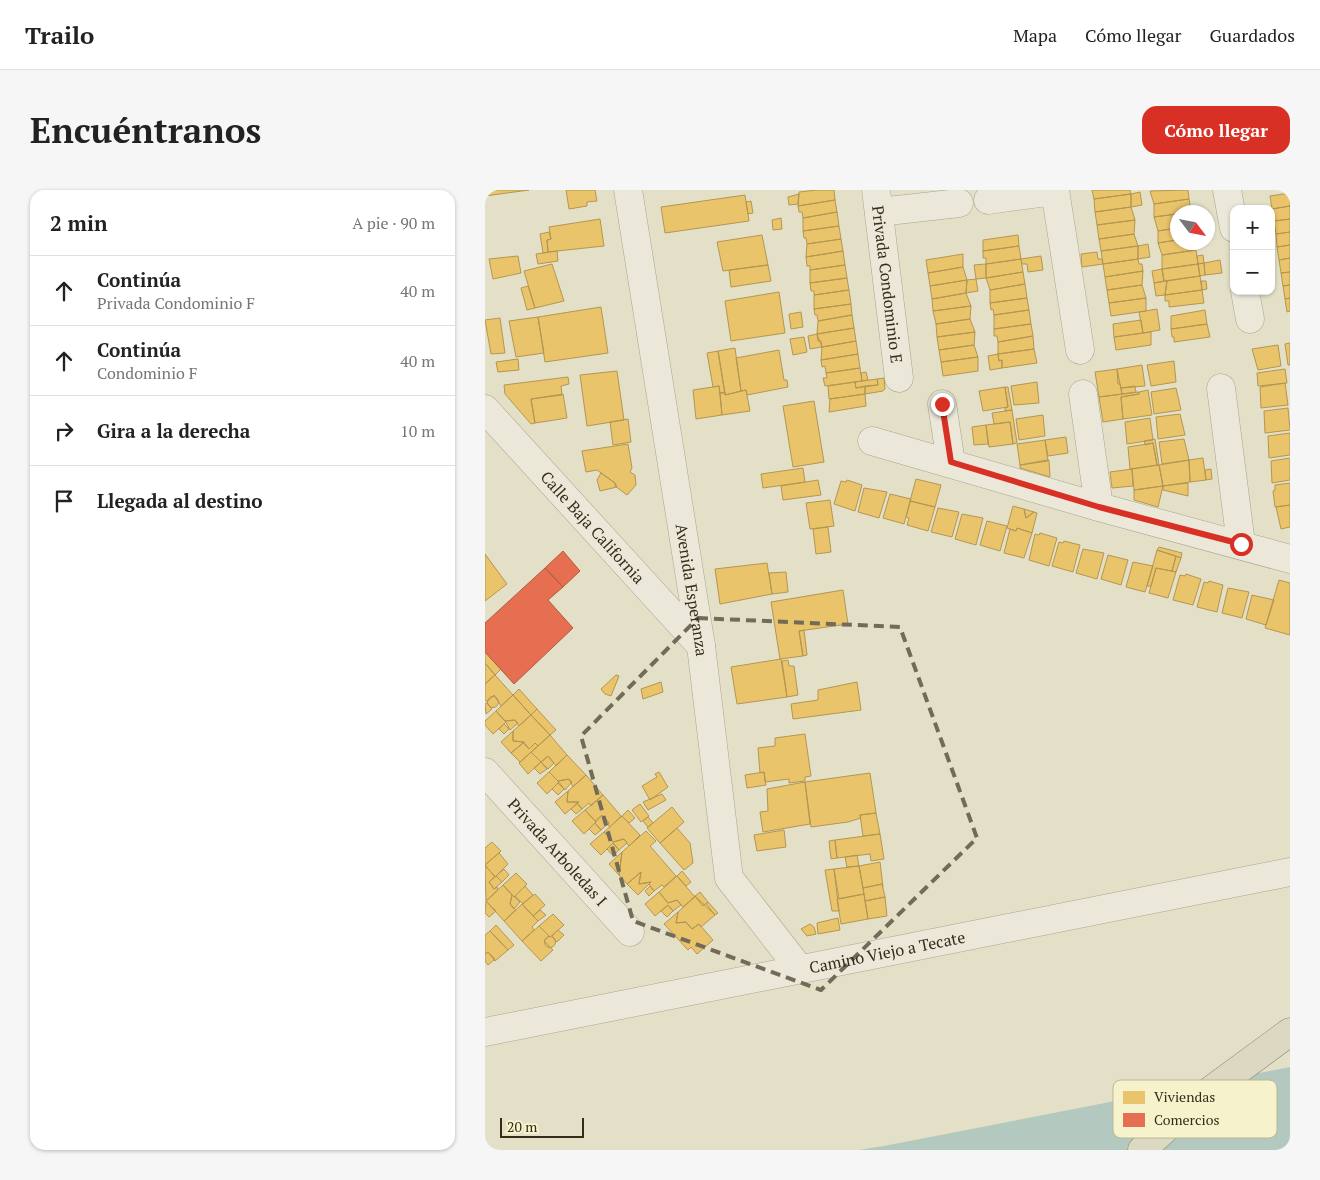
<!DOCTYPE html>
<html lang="es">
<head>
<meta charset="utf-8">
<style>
	:root { --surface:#fff; --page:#f6f6f6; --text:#222; --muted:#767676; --line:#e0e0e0; --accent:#d93025 }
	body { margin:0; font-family:"PT Serif",serif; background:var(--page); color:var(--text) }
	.controls { position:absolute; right:15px; top:15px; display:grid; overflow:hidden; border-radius:10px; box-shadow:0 1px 4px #0004 }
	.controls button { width:45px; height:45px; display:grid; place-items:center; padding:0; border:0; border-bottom:1px solid var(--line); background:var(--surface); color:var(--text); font:25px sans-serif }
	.compass { position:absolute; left:685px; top:15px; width:45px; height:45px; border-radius:50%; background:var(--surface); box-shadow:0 1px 4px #0004; rotate:122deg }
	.scale { position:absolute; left:15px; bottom:12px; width:84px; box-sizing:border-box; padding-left:5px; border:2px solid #352c1a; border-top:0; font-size:14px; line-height:18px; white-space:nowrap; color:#352c1a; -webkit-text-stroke:4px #f6f2cb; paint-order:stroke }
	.stop { position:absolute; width:15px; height:15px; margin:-11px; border:4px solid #d93025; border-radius:50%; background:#fff }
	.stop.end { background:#d93025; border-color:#fff; box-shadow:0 1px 5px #0008 }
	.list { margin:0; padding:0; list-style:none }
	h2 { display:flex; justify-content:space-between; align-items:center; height:65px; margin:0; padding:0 20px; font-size:21px }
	h2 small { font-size:16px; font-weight:400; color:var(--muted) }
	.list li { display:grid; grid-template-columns:32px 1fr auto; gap:15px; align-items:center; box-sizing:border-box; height:70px; padding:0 20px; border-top:1px solid var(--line) }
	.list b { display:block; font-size:19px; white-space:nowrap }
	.list p { margin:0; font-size:16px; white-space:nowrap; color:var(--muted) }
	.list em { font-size:16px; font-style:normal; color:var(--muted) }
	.icon { flex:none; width:28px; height:28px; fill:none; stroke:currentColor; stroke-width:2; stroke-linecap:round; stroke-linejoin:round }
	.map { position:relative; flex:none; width:805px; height:960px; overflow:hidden; border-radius:15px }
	header { display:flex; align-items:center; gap:30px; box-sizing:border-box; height:70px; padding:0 25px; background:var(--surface); border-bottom:1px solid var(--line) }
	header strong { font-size:24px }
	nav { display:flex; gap:28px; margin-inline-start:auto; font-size:18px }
	.intro { display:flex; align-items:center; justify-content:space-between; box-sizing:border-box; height:120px; padding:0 30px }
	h1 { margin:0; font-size:35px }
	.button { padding:12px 22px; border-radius:15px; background:var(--accent); color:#fff; font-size:18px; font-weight:700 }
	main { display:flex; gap:30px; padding:0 30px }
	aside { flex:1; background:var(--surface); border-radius:15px; box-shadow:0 1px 4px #0004 }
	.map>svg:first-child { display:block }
</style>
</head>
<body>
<header>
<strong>Trailo</strong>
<nav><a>Mapa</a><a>Cómo llegar</a><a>Guardados</a></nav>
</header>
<div class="intro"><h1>Encuéntranos</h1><a class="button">Cómo llegar</a></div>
<main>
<aside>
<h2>2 min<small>A pie · 90 m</small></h2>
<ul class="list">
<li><svg class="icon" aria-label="ahead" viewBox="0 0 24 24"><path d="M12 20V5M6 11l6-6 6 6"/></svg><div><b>Continúa</b><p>Privada Condominio F</p></div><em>40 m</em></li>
<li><svg class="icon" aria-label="ahead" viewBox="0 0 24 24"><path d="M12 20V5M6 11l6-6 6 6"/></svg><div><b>Continúa</b><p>Condominio F</p></div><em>40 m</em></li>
<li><svg class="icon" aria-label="right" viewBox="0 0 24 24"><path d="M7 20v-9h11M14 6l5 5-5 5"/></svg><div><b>Gira a la derecha</b></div><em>10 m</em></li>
<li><svg class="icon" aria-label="arrive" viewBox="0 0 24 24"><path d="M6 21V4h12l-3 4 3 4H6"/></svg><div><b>Llegada al destino</b></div></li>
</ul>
</aside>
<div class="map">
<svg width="805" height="960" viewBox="0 0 805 960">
	<rect width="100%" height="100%" fill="#e3e0c7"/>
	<path fill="#b3c9bf" d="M805,877V960H373L399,956Z"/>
	<path fill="#e9c46a" stroke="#b39652" d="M0,0H44L0,6Z
		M81,0H110L112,11L102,12V16L84,19Z
		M332,0H349L350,10L313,16L314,2Z
		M607,0H645L646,4L609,9Z
		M703,0L704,9L669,14L665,1Z
		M655,2L657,15L646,17V4Z
		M805,3V16L787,19L785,6Z
		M314,4L313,14L304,15L303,7Z
		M646,4V17L610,22L609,9Z
		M260,5L264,31L180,43L176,17Z
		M704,9L706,22L669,27V14Z
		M350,10L352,22L318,28L317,22H314L313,16Z
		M266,11L268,23L263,24L261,12Z
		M805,16V29L789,31L787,19Z
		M646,17L650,30L612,35L610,22Z
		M352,22L354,36L318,41V28Z
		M692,24V38L673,41L669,27Z
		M296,28L297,39L288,40L287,30Z
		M115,29L119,56L63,62L62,50L66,49L64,37Z
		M805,29V42L791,44L789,31Z
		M650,30L649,44L614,49L612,35Z
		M354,36L356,49L322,54L321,48H319L318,41Z
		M692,38V50L673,53V41Z
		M64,42L66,49L62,50L63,62L58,63L55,44Z
		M805,42V55L792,57L791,44Z
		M649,44L653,56L616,61L614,49Z
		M277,45L283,75L238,81L232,52Z
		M533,45L534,56L498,61V50Z
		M356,49L358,61L321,67L322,54Z
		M692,50V52H710L711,60L677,65L673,53Z
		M663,54L665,67L653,69V56Z
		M805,55V68L794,70L792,57Z
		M534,56L536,69L501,74V68H498V61Z
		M653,56V69L618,74L616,61Z
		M711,60L713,74L677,79V65Z
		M72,61L73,71L53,74L51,64Z
		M358,61L360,75L325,80V76H322L321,67Z
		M612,62L613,69H617L618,74L597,77L596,64Z
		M478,64V77L443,83L441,70Z
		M718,65L719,73L713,74L712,66Z
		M33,66L36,83L8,89L4,69Z
		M556,66L558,80L543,82L542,74H537L536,69Z
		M805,68V82L796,83L794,70Z
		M536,69L538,82L501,88V74Z
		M653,69L654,74H657L658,81L620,87L618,74Z
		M735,70L737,83L720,85L719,73Z
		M719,73L720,85L715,86L713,74Z
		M67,74L79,111L50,118L39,81Z
		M501,74V88L491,89L489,75Z
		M713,74L715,86L679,91L677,79Z
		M283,75L286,91L246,97L244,80Z
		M360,75L362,88L325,93V80Z
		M478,77L482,90L445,96L443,83Z
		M677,79L679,91L669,93L667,81Z
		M658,81L657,95L622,100L620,87Z
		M538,82L540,94L505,100L501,88Z
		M805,82V95L798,96L796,83Z
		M715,86L717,100L680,105L682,91Z
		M362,88L364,100L329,105V101H326L325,93Z
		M491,89L493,101L481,103L482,90Z
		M482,90L481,103L447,109L445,96Z
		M682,91L680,105L671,106L669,93Z
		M716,91H721L722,99L717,100Z
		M540,94L542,108L505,113V100Z
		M657,95L661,108L624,113L622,100Z
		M805,95V108L800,109L798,96Z
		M43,96L50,118L42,120L36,98Z
		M364,100L366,114L329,119V105Z
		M717,100L719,113L684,117V111H680V105Z
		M294,102L300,143L246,151L240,111Z
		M481,103L486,116L448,121L447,109Z
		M542,108L544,120L509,125L508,119L506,120L505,113Z
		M661,108V121L626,126L624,113Z
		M805,108V121L802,122L800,109Z
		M366,114L367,125L333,131L332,125H330L329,119Z
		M486,116L485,129L451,134L448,121Z
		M116,117L123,163L60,172L53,127Z
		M672,119L675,140L658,143L654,122Z
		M544,120L546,134L509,139V125Z
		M720,120L722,134L686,139V126Z
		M316,122L318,137L306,139L304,124Z
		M367,125L369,138L332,144L333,131Z
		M53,127L59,163L31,167L24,131Z
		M15,128L20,163L6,164L0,130Z
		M485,129L490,142L452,147L451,134Z
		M656,130L658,143L629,147L628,134Z
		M546,134L548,146L513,152L512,146H509V139Z
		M722,134L725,147L689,152V147H687L686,139Z
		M369,138L371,151L337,157L336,151H333L332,144Z
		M490,142L489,155L454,160L452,147Z
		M666,142V155L631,160L629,147Z
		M332,144L337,157L325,159L323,146Z
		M548,146L549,159L513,164V152Z
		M319,147L322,162L308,165L305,149Z
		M371,151L373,164L336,170L337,157Z
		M805,153V175H803L800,154Z
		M489,155L493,167L456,172L454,160Z
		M793,155L796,176L773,180L767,159Z
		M250,158L256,201L240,205L233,161Z
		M549,159L552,173L517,178V170L514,171L513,164Z
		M294,160L299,190H302L303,197L262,205L261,200L256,201L251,168Z
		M233,161L240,203H235L234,196L228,197L222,163Z
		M373,164L375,178L341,183L340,176L337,177L336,170Z
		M513,164L514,171L517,170V178L505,180L503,166Z
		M493,167V181L458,186L456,172Z
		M33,169L34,180L13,182L11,172Z
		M689,171L691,192L666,196L662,175Z
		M657,175L660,196L636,198L635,194H633L632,179Z
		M375,178L377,191L340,196L338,188H342L341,183Z
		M632,179L637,204L614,207L610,182Z
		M800,179L802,193L773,196L772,183Z
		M132,181L139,230L102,236L95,185Z
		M381,182L383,190L377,191L376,183Z
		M83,187L84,194L76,196L77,205L46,209L50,233L46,234L20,204L19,195Z
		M399,188L400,199L398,201L380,204V196L393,195L392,189Z
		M392,189L393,195L371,198L370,192Z
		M370,192L371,198L380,196V204L344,209L343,196Z
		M552,192L554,213L529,215L526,196Z
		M800,193L803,215L776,218L775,197Z
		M234,196L237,225L211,229L208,200Z
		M650,196L651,202L637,204L636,198Z
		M520,197L523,217L498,221L494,201Z
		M520,197H523L527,220L520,221V218L523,217Z
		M691,198L696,220L669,224L666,202Z
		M261,200L265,221L237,225L235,203L240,202V205Z
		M663,200L667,225L638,229L636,207L654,204V202Z
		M654,202V204L636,207L638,229L618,232L614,207Z
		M78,204L82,228L50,233L46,209Z
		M380,204L381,216L344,222L345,209Z
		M329,211L339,272L308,277L298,216Z
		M803,218L805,240L780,243L779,221Z
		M527,220L532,253L528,254L525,232L509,234L507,223Z
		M695,224L700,245L673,249L671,227Z
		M558,225L560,246L534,250L531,229Z
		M665,228L668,250L642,254L640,232Z
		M143,229L146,252L128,255L125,232Z
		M525,232L528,254L504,257L501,235Z
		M501,235L503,254L489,255L487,237Z
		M805,243V265L784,268L783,246Z
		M581,247L583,263L563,266L560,250Z
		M670,249L674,275H672L668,253L660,255L659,251Z
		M699,249L704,270L677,274L674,252Z
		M560,250L563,271L535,275L532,254Z
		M668,253L672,275L645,279L643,257Z
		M143,254L147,278L145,282L150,285L151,295L142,305L130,296V293L112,280L101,282L97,261Z
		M718,268L721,290L705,292L704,270Z
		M805,268V290L787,293L786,271Z
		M562,270H564L565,287L535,278V275Z
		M704,270L705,292L678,296L674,275Z
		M674,275L678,296L649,300L647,279Z
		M318,278L320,292L278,298L276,284Z
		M647,279L648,296L627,298L625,282Z
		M726,279L727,289L721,290L720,280Z
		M116,283L130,293L132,297L115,301L112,290Z
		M431,289L456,295L450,317L425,311Z
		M333,290L336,305L298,310L296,296Z
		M362,290L377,295L370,321L349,314L356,291L361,292Z
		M703,293V306L678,300V296Z
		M805,293V315L790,317L788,301L790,300V295Z
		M678,296L673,317L649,310V300Z
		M379,298L402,302L394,328L373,322Z
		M405,304L426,309L419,334L398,328Z
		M345,310L349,336L325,339L321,313Z
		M425,311L450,317L443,341L422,335L424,328L421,327Z
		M805,315V337L796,339L791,317Z
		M528,316L539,319L541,328L549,322L552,323L547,343L532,338L531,341L522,338Z
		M453,318L474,322L467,347L446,342Z
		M539,319L549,322L541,328Z
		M477,324L498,328L491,355L470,349Z
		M502,331L522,336L515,361L495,355Z
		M343,337L346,362L331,364L328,339Z
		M532,338L547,343L539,368L519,363L525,339L531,341Z
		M555,343L572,348L564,376L544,370L550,344L554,345Z
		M579,351L595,355L588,382L567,376L574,352L578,353Z
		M674,357L697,363L696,368L672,360Z
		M598,359L619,363L612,389L591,383Z
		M672,360L691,366L687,381L671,378L666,396H662Z
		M0,364L22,394L0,411Z
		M623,365L643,370L636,395L616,389Z
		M691,366L696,368L691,382L687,381Z
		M648,372L668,376L660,402L641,397Z
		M282,373L287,404L235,414L230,379Z
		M671,378L691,382L683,408L664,403Z
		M301,382L303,402L287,404L284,383Z
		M701,384L716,389L708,415L688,410L695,385L700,386Z
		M794,390L805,393V445L780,438Z
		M724,391L738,395L732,422L712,417L719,392L723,393Z
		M743,398L764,402L757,428L737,423Z
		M358,400L363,434L314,441L318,466L295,469L286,412Z
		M767,405L789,410L781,435L761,429Z
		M319,440L322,465L318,466L314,441Z
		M0,462L16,479L10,485L0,473Z
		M296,469L302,507L252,514L246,477Z
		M303,470L304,476H309L313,505L302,507L297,471Z
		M0,473L10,485L0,494Z
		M10,485L28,505L16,516L9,505L2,512L0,510V494Z
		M131,485L134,486L126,506L120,504L116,499Z
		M176,492L178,502L158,509L156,499Z
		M372,492L376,520L308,529L306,514L333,510V500Z
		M34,499L52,519L46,525L28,505Z
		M28,505L46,525L34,536L30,530L20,531L11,521Z
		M2.5 512a5.5 5.5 0 1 1 11 0a5.5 5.5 0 1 1-11 0Z
		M2,513L7,519L1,524L0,514Z
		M52,519L71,540L65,545L46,525Z
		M11,521L21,532L8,544L0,535V531Z
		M46,525L65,545L53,556L50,553L44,559L39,552L28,551V541Z
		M30,530L33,533L25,540L20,531Z
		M19,534L24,539L19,544L14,539Z
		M28,541V551L39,552L26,563L16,552Z
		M320,544L326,586L320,587V591L304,593V589L280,592L279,582L275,583L273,558L290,556V548Z
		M65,545L82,565L71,576L63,566L56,572L46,562Z
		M38,553L44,559L50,553L53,556L35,572L26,563Z
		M46,562L56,572L43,584L34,573Z
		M82,565L101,585L88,597L84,589L73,591L64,582Z
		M63,566L69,573L63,579L56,572Z
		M56,572L62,579L55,584L49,578Z
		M64,582L74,592L62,604L52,593Z
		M174,582L183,597L165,610L157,596L172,587L170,584Z
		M279,582L281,595L262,598L260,585Z
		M385,583L391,623L375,625L376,628L363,632L326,637L320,592Z
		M101,585L118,605L106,616L104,613L97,619L92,613L94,612H82L83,601Z
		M84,589L87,592L80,600L73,591Z
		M320,592L325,634L278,642L275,622L283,621L282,599Z
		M73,593L79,599L73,605L67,599Z
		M83,601L82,612H94L80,624L70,612Z
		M177,604L181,610L163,620L158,612Z
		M118,605L136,626L125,637L123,635L124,633L117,625L110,631L100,620Z
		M92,613L97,619L91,624L86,619Z
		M155,614L164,626L156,632L147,620Z
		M187,617L199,632L175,653L162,638Z
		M100,620L111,632L99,644L87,631Z
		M143,620L150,628L144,633L137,626Z
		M391,623L395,644L378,646L375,625Z
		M117,625L124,633L116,640L110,633Z
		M137,626L155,645L144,656L139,649L128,652L119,642Z
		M163,627L168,633L163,637L158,631Z
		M110,633L116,640L110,645L104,639Z
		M192,638L205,653L208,673L199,680L175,653Z
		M299,640L301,657L272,661L269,645Z
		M161,641L171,651L165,656L191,686L179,697L177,695L169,701L164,694L166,692L154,694L156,682L142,694L134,685L137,662Z
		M119,642L128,652L139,649L142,653L134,660L128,653L116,665L105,654Z
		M395,644L399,669L386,671L385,664L352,668L350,650Z
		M350,650L352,668L346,669L344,651Z
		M7,652L16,661L0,675V658Z
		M128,653L134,660L128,666L122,659Z
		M137,662L134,685L124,674Z
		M14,663L23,674L10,687L0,675Z
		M372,665L374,676L362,677L360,667Z
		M395,672L398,697L397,694L378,698L374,676Z
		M0,676L10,686L4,692L9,699L12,697L13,700L1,711Z
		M374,676L379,704L354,709L349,679Z
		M19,679L24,685L17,692L11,686Z
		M349,679L354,721H347L340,680Z
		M197,681L206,692L201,696L192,686Z
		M156,682L154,694L166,692L153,705L142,694Z
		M31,683L42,694L29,707L18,695Z
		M11,686L17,692L9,699L4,692Z
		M192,686L210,707L198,717L192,710L183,713L174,702Z
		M397,694L400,707L380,711L378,698Z
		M18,695L27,705L25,714L31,720L19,731L1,711Z
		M40,696L48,705L38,714L30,706Z
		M165,696L169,701L164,706L160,701Z
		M174,702L183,713L192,710L196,715L188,721L183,715L170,726L160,714Z
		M215,702L223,712L218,716L210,706Z
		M50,704L60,715L48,726L37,714Z
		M379,704L383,729L356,734L352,709Z
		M27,705L35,712L29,719L25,714Z
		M210,706L230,725L216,737L214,734L207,739L201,732L191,733L193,722Z
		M400,707L402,726L383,729L380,711Z
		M1,711L11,721L4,727L0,723Z
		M223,712L233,723L230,725L221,714Z
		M37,714L53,731L47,737L49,740L37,751L19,731Z
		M183,715L188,721L182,727L176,721Z
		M55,720L61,725L53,731L48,726Z
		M193,722L191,733L201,732L207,739L214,734L228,750L212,764L206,757L203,760L179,734Z
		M68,724L79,735L65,747L54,736Z
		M353,728L355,740L333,744L332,733Z
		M325,734L329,737L331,744L322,746L316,739Z
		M11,735L29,755L23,760L5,741Z
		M54,736L64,746L59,751L68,760L56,771L37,751Z
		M73,740L79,745L72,752L67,746Z
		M5,741L23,760L10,771L3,762L0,764V745Z
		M59.5 752a5.5 5.5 0 1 1 11 0a5.5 5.5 0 1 1-11 0Z
		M3,762L10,769L3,775L0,771V764Z"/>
	<path fill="#e76f51" stroke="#b25b40" d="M78,361L95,381L78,397L60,378Z
		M60,378L78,397L63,410L88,438L29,494L0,462V433Z"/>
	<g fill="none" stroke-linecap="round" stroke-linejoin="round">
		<g stroke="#a7a491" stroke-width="29">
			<g id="minor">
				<path id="s1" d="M143,0L216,456L244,688L314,778"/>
				<path id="s2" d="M391,0L414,188"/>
				<path d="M570,0L595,160"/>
				<path d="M742,0L749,38"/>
				<path d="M503,10L570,1"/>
				<path d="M394,22L474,13"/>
				<path d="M760,101L765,129"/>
				<path d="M736,198L756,354"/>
				<path d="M598,204L614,317"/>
				<path d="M457,214L466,273"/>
				<path id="s3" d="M0,219L216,456"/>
				<path d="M387,251L614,317L805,369"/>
				<path id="s4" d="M0,582L145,742"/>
				<path id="s5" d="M0,842L805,682"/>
			</g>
		</g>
		<g stroke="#8d8978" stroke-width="29">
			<path id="trunk" d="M657,960L707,914L805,842"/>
		</g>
		<use href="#minor" stroke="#ebe8d9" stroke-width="28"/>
		<use href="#trunk" stroke="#dcd8c1" stroke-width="28"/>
	</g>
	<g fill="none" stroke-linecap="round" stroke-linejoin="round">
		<path stroke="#d93025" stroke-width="6" d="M457,214L466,272L614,317L756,354"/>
	</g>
	<path fill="none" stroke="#726b57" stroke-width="4" stroke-dasharray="10 6" stroke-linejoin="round" d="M213,428L415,437L492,648L336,800L148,731L96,546Z"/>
	<g text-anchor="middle" stroke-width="5" stroke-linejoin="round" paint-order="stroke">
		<g font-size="16" fill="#352c1a" stroke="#f6f2cb">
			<text dy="6" stroke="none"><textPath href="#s2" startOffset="95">Privada Condominio E</textPath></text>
			<text dy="6" stroke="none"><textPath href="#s3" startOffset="160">Calle Baja California</textPath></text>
			<text dy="6" stroke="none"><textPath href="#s1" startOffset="405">Avenida Esperanza</textPath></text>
			<text dy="6" stroke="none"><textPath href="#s4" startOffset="108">Privada Arboledas I</textPath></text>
			<text dy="6" stroke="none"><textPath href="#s5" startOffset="410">Camino Viejo a Tecate</textPath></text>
		</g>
	</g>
	<rect x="628" y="890" width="164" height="58" rx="8" fill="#f6f2cb" stroke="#bcb796" stroke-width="1"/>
	<rect x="638" y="901" width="22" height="13" fill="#e9c46a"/>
	<rect x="638" y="923" width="22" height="14" fill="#e76f51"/>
	<g font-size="14" fill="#352c1a">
		<text x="669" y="912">Viviendas</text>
		<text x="669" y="935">Comercios</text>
	</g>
</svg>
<div class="controls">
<button>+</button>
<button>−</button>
</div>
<svg class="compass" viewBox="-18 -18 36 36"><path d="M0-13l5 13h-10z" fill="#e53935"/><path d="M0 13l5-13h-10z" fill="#767676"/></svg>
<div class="scale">20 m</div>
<div class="stop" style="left:756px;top:354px"></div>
<div class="stop end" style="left:457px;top:214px"></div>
</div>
</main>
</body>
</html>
